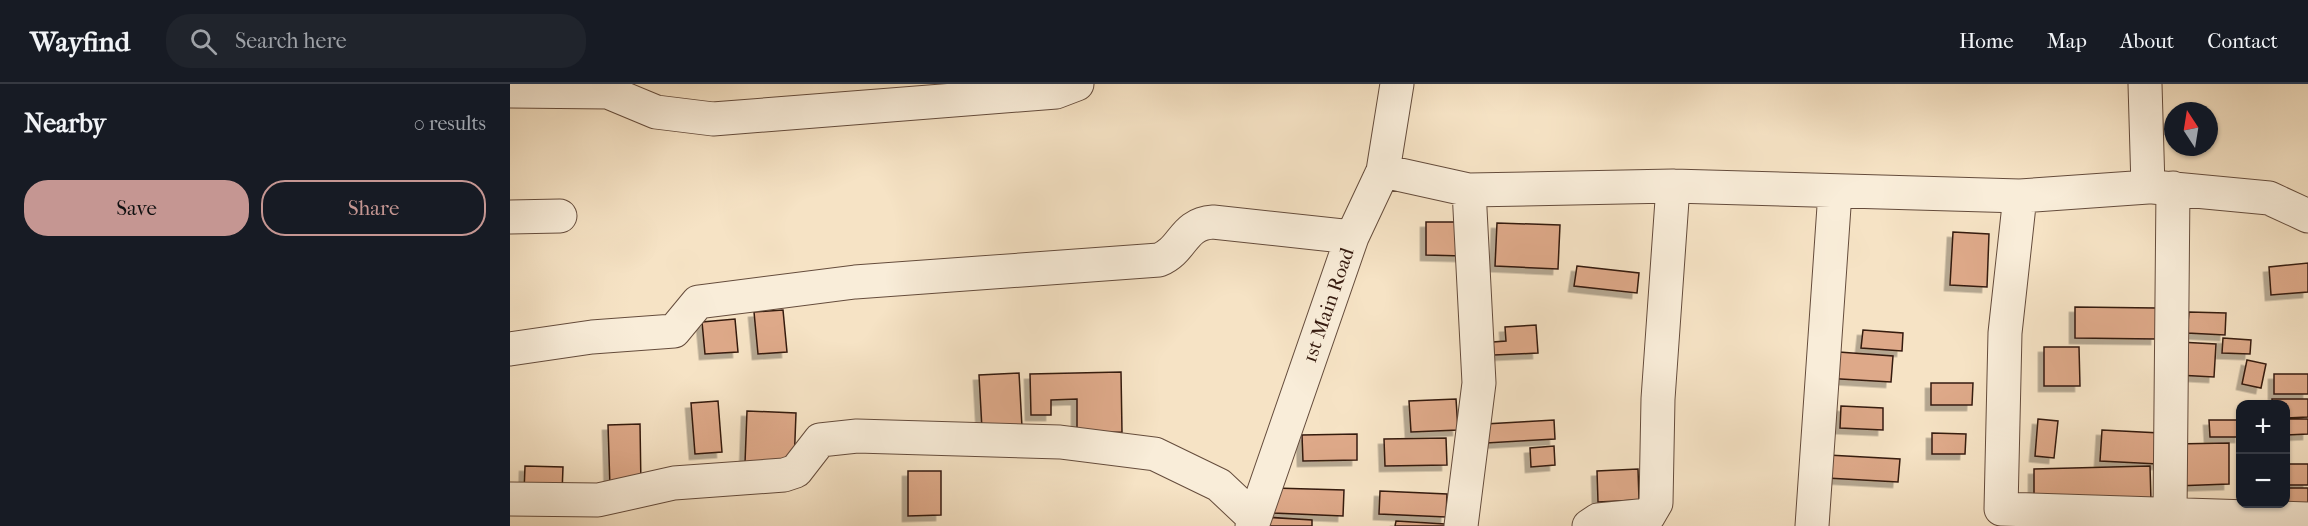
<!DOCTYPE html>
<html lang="en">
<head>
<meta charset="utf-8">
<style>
	:root { --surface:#171b24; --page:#20242c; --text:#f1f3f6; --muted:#9ea1a6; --line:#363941; --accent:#c59692 }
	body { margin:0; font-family:"IM FELL French Canon",serif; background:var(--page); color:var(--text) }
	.controls { position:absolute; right:18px; bottom:18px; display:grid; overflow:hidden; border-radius:12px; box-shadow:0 2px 4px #0004 }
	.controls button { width:54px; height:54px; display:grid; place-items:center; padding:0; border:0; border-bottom:2px solid var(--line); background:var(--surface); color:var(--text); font:30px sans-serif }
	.compass { position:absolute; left:1654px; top:18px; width:54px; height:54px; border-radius:50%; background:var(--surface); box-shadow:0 2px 4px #0004; rotate:348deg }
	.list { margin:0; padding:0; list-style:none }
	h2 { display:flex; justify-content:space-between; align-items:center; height:78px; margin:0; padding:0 24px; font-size:26px }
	h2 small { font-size:20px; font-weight:400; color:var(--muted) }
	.actions { display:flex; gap:12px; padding:18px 24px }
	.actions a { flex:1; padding:14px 0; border:2px solid var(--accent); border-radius:24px; text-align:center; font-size:21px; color:var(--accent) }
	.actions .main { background:var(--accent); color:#111 }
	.icon { flex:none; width:33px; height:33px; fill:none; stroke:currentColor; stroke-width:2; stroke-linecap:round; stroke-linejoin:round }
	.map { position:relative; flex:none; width:1798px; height:442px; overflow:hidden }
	header { display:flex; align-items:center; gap:36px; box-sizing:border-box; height:84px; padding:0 30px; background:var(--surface); border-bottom:2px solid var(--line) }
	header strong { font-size:28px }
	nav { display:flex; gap:33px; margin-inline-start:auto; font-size:21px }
	.search { width:420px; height:54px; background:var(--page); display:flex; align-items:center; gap:15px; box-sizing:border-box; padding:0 21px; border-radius:24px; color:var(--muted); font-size:22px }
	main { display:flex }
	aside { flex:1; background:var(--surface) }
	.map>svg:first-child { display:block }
</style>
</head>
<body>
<header>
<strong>Wayfind</strong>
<div class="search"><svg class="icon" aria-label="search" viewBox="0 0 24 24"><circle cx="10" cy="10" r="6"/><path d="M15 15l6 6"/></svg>Search here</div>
<nav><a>Home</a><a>Map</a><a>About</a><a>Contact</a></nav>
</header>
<main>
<aside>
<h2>Nearby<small>0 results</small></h2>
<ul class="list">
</ul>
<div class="actions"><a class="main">Save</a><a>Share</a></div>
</aside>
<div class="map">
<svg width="1798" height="442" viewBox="0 0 1798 442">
	<defs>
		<filter id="shadow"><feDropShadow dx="-5.5" dy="5.5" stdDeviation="0" flood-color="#0004"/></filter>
	</defs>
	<rect width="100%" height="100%" fill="#f6e3c5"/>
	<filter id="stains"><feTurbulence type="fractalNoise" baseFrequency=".00333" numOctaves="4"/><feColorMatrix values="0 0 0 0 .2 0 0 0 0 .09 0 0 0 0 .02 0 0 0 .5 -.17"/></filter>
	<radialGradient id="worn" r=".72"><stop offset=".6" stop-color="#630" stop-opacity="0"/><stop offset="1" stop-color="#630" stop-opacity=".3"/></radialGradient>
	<path fill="#dea989" stroke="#351a0f" stroke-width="1.5" filter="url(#shadow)" d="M916,138H954V172L916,171Z
		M987,139L1050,141L1048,185L985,182Z
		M1443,148L1479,150L1477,203L1440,201Z
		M1798,179V208L1761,211L1759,183Z
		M1067,182L1129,189L1127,209L1064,202Z
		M1565,223L1646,224V255L1565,254Z
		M273,226L277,268L248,270L244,228Z
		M1679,228L1716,229L1715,251L1677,249Z
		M225,235L228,268L195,270L192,238Z
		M1026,241L1028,269L984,271L983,258L996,257L995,243Z
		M1353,246L1393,249L1392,267L1351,264Z
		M1713,254L1741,256L1740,270L1712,269Z
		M1669,258L1706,260L1704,293L1668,291Z
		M1534,263H1569L1570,302H1534Z
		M1315,267L1383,272L1381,298L1314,294Z
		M1737,276L1756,280L1751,304L1732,300Z
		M611,288L612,348L567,349V315L541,316V331H521L520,290Z
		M509,289L512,343L472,345L469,291Z
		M1764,290H1798V310H1764Z
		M1421,299H1463L1462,321H1421Z
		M946,315L948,346L901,348L899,317Z
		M1762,315H1798V333L1776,334V320H1762Z
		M208,317L212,368L185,370L181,319Z
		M1331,322L1373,324V346L1330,344Z
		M237,327L286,329L284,381L235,379Z
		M1528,335L1548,337L1544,374L1525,372Z
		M1776,335H1798V350L1776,351Z
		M1044,336L1045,355L976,359L975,340Z
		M1699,336H1730V353H1700Z
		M130,340L131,403L100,404L98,341Z
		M1592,346L1650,349L1648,380L1590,377Z
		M1422,349L1456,350L1455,370H1422Z
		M847,350V376L793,377L792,351Z
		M936,354L937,381L875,382L874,355Z
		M1719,359V400L1665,402L1664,360Z
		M1044,362L1045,381L1021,383L1020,364Z
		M1318,371L1390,375L1388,398L1317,394Z
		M1776,380H1798V401H1776Z
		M15,382L53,383L52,409L14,408Z
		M1640,382L1641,417L1524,419V385Z
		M1128,385L1129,416L1088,418L1087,387Z
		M398,387H431V431L398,432Z
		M764,404L834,406L833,432L763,429Z
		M1776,404H1798V427L1776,420Z
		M870,407L937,410L936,433L869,430Z
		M754,433L802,436V442H753Z
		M886,437L935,440V442H885Z"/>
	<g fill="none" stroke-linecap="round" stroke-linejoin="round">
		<g stroke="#654c3c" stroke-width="35">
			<path id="minor" d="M0,7L98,8L146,28L203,35L546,8L567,0
				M873,87L959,106L1163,102L1510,112L1638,103L1635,0
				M1643,103L1759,114L1798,132
				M1510,112L1495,249L1491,425L1798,435
				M0,133L50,132
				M0,265L82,253L164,247L188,218L196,217L345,198L649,176C674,166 672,140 703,138L842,153
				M0,415L88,416L164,399L274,391L286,387L310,356L347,352L550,358L645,370L709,401L744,434
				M1660,431L1663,104
				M742,442L842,153L873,87L887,0
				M951,442L969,299L959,106
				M1079,442L1088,436L1139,431L1146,419L1148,315L1163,102
				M1302,442L1325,108"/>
		</g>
		<use href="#minor" stroke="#f9edd9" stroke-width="33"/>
	</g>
	<g text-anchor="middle" stroke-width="5" stroke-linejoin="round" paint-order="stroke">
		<g font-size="20" fill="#351a0f" stroke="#f9edd9">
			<text transform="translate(818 221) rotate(-71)" y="7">1st Main Road</text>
		</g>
	</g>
	<rect width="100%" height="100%" filter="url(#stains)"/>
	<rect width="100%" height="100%" fill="url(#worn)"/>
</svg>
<div class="controls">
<button>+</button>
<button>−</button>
</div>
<svg class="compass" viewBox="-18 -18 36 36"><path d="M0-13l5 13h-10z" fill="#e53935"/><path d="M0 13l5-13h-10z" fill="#9ea1a6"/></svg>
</div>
</main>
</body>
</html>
